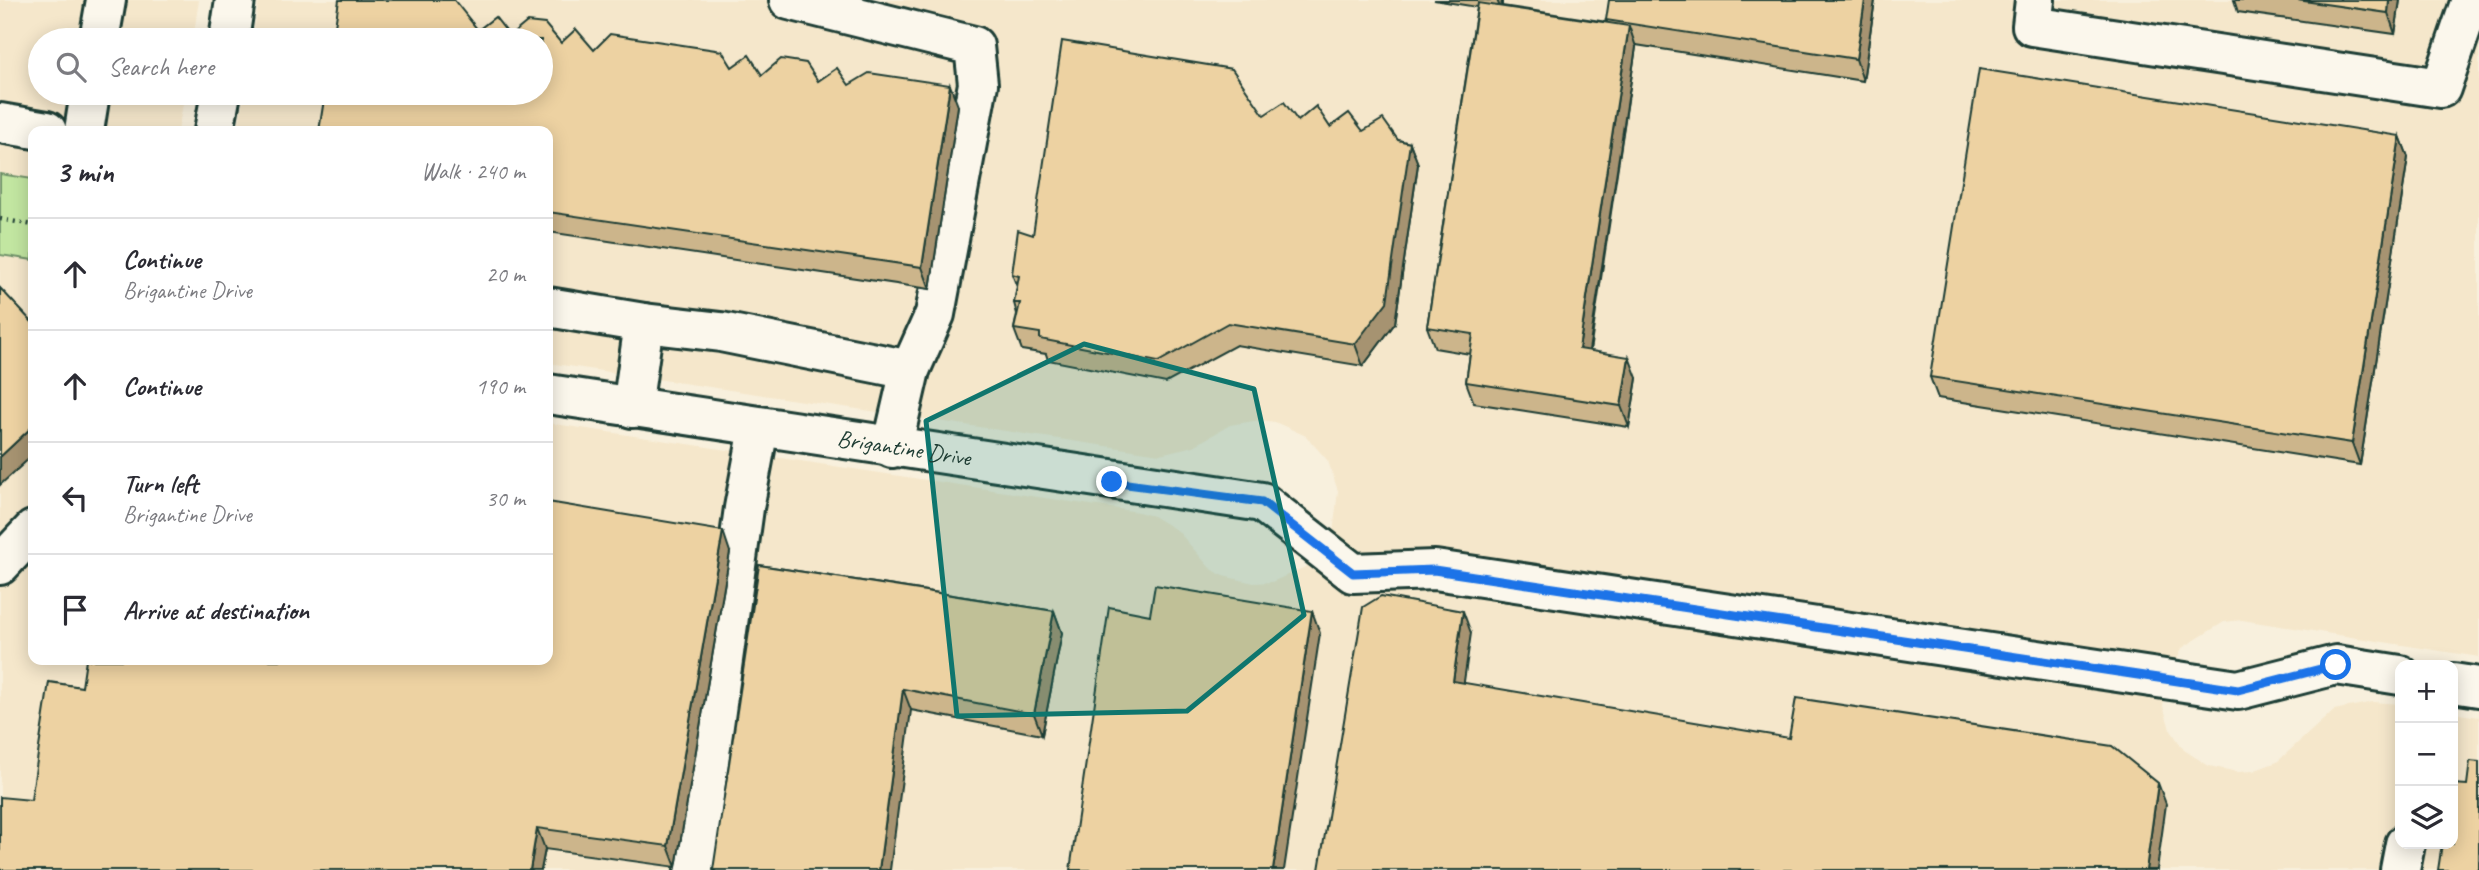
<!DOCTYPE html>
<html lang="en">
<head>
<meta charset="utf-8">
<style>
	:root { --surface:#fff; --page:#f7f7f7; --text:#2b2b33; --muted:#7c7c81; --line:#e1e1e2 }
	body { margin:0; font-family:Caveat,sans-serif; background:var(--page); color:var(--text) }
	.controls { position:absolute; right:21px; bottom:21px; display:grid; overflow:hidden; border-radius:14px; box-shadow:0 4px 18px #0003 }
	.controls button { width:63px; height:63px; display:grid; place-items:center; padding:0; border:0; border-bottom:2px solid var(--line); background:var(--surface); color:var(--text); font:35px sans-serif }
	.stop { position:absolute; width:21px; height:21px; margin:-16px; border:5px solid #1a73e8; border-radius:50%; background:#fff }
	.stop.end { background:#1a73e8; border-color:#fff; box-shadow:0 2px 7px #0008 }
	.list { margin:0; padding:0; list-style:none }
	h2 { display:flex; justify-content:space-between; align-items:center; height:91px; margin:0; padding:0 28px; font-size:30px }
	h2 small { font-size:23px; font-weight:400; color:var(--muted) }
	.list li { display:grid; grid-template-columns:46px 1fr auto; gap:21px; align-items:center; box-sizing:border-box; height:112px; padding:0 28px; border-top:2px solid var(--line) }
	.list b { display:block; font-size:26px; white-space:nowrap }
	.list p { margin:0; font-size:23px; white-space:nowrap; color:var(--muted) }
	.list em { font-size:23px; font-style:normal; color:var(--muted) }
	.icon { flex:none; width:38px; height:38px; fill:none; stroke:currentColor; stroke-width:2; stroke-linecap:round; stroke-linejoin:round }
	.map { position:relative; flex:none; width:2479px; height:870px; overflow:hidden }
	.search { position:absolute; background:var(--surface); box-shadow:0 4px 18px #0003; left:28px; top:28px; width:525px; height:77px; display:flex; align-items:center; gap:18px; box-sizing:border-box; padding:0 24px; border-radius:38px; color:var(--muted); font-size:26px }
	.panel { position:absolute; background:var(--surface); box-shadow:0 4px 18px #0003; left:28px; top:126px; width:525px; height:539px; border-radius:14px }
	.map>svg:first-child { display:block }
</style>
</head>
<body>
<div class="map">
<svg width="2479" height="870" viewBox="0 0 2479 870">
	<rect width="100%" height="100%" fill="#f8f0dd"/>
	<filter id="ink" filterUnits="userSpaceOnUse"><feTurbulence type="fractalNoise" baseFrequency=".0143" numOctaves="2"/><feDisplacementMap in="SourceGraphic" scale="14" xChannelSelector="R" yChannelSelector="G"/><feConvolveMatrix kernelMatrix="1 2 1 2 8 2 1 2 1" color-interpolation-filters="sRGB"/></filter>
	<g filter="url(#ink)">
		<path fill="#f5e7cb" d="M0,0H199L193,40H40V93H185L178,131H33V179L0,174Z
			M259,0H2479V657L2242,620L2224,622L2182,648L2165,685L2163,706L2170,729L2184,750L2209,766L2238,772L2253,771L2277,762L2334,710L2373,702L2400,704V844H2453V713L2479,717V870H0V255L33,260V660H548V423L1138,512L1153,516L1178,531L1210,568L1223,576L1254,583L1272,582L1305,567L1317,556L1333,533L1338,491L1328,461L1306,436L1275,422L1260,420L1230,425L1194,446L1160,454L548,363V131H238L244,93H541V40H252Z"/>
		<path fill="#c2e6a1" stroke="#70926a" stroke-width="2" d="M0,174L33,179V260L0,255Z"/>
		<g fill="none" stroke-linecap="round" stroke-linejoin="round">
			<g stroke="#1f3d34" stroke-width="44">
				<g id="minor">
					<path d="M789,0L974,46L978,84L935,314L910,370L892,448"/>
					<path d="M2035,0L2032,26L2441,88L2471,0"/>
					<path d="M99,40L106,0"/>
					<path d="M229,40L235,0"/>
					<path d="M0,123L47,131"/>
					<path d="M84,131L90,93"/>
					<path d="M214,131L221,93"/>
					<path d="M548,307L644,323L632,408"/>
					<path d="M644,323L721,332L910,370"/>
					<path id="s1" d="M548,394L1262,502L1353,573L1435,570L2238,690L2336,665L2400,675"/>
					<path d="M0,565L33,530"/>
					<path d="M2453,683L2479,687"/>
					<path d="M694,870L744,508L759,428"/>
					<path d="M2400,870L2405,844"/>
				</g>
			</g>
			<path stroke="#1f3d34" stroke-width="4.5" stroke-dasharray="2 5" stroke-linecap="butt" d="M0,219L33,225"/>
			<use href="#minor" stroke="#fbf7ec" stroke-width="38"/>
		</g>
		<path fill="#ccb58b" stroke="#1f3d34" stroke-width="2" d="M1434,0H1502V6L1607,22L1606,20L1875,0L1863,81L1636,45V47L1590,351L1637,378L1629,427L1474,403L1466,382L1470,354L1435,348L1427,327L1477,7Z
			M2234,0H2400L2395,34L2238,12Z
			M478,30L510,36L561,43L594,50L732,67L762,75L849,85L958,106L930,289L548,232V131L333,40Z
			M1264,115L1330,127L1363,131L1410,143L1418,164L1395,323L1363,366L1236,345L1166,383L1048,360L1046,354L1022,350L1014,329L1017,314L1014,303L1017,287L1012,274L1033,235Z
			M2400,136L2408,157L2360,465L1938,398L1930,377Z
			M730,552L676,867L545,849L541,870H0L82,687Z
			M759,565L1054,611L1062,633L1042,735L911,710Z"/>
		<path fill="#a69371" stroke="#1f3d34" stroke-width="2" d="M1497,0H1502L1501,10Z
			M1865,0H1875L1863,81L1856,59Z
			M2389,0H2400L2395,34L2388,13Z
			M1629,26L1636,47L1586,370L1579,349Z
			M950,85L958,106L930,289L922,267Z
			M2400,136L2408,157L2360,465L2352,443Z
			M1410,143L1418,164L1395,323L1363,366L1355,344Z
			M1629,357L1637,378L1629,427L1621,406Z
			M33,426V455L0,485V457Z
			M723,531L730,552L676,867L668,846Z
			M1054,611L1062,633L1042,735L1034,714Z
			M1312,611L1320,633L1284,870H1273Z
			M1463,611L1471,633L1461,702L1453,681Z
			M903,689L911,710L890,870H879Z
			M2158,783L2166,804L2157,870H2146Z
			M537,828L545,849L541,870H530Z"/>
		<path fill="#edd2a2" stroke="#1f3d34" stroke-width="2" d="M339,0H454L478,30L495,17L510,36L527,22L545,24L561,43L576,29L594,50L610,34L722,51L732,67L749,55L762,75L781,59L806,63L818,81L837,68L849,85L869,73L950,85L922,267L548,212V131H319L325,93H541V40H333Z
			M1609,0H1865L1856,59L1606,20Z
			M2297,0H2389L2388,13Z
			M1478,3L1629,26L1579,349L1629,357L1621,406L1466,382L1473,334L1427,327Z
			M1062,41L1232,69L1264,115L1284,102L1298,121L1316,106L1330,127L1349,113L1363,131L1383,119L1398,140L1410,143L1387,302L1355,344L1228,323L1158,362L1040,339V333L1014,329L1020,303H1014L1019,276L1012,274L1018,230L1033,235Z
			M1979,69L2400,136L2352,443L1930,377Z
			M0,288L33,323V426L0,457Z
			M548,502L723,531L668,846L537,828L530,870H0V797L31,800L49,682L82,687L86,660H548Z
			M759,565L1054,611L1034,714L903,689L879,870H713Z
			M1155,585L1312,611L1273,870H1070L1109,607L1150,615Z
			M1381,596L1463,611L1453,681L1789,738L1796,698L2112,746L2158,783L2146,870H1319L1363,607Z
			M2470,761L2479,762V870H2438L2442,844H2453V784L2467,785Z"/>
	</g>
	<g fill="none" stroke-linecap="round" stroke-linejoin="round" filter="url(#ink)">
		<path stroke="#1a73e8" stroke-width="9" d="M1112,482L1262,502L1353,573L1434,570L2238,690L2336,665"/>
	</g>
	<path fill="#0f766e" fill-opacity="0.2" stroke="#0f766e" stroke-width="5" stroke-linejoin="round" d="M1084,344L1254,389L1304,615L1187,711L957,716L926,421Z"/>
	<g text-anchor="middle" stroke-width="7" stroke-linejoin="round" paint-order="stroke">
		<g font-size="24" fill="#1f3d34" stroke="#fbf7ec">
			<text dy="8" stroke="none"><textPath href="#s1" startOffset="360">Brigantine Drive</textPath></text>
		</g>
	</g>
</svg>
<div class="controls">
<button>+</button>
<button>−</button>
<button><svg class="icon" aria-label="layers" viewBox="0 0 24 24"><path d="M12 4l9 5-9 5-9-5zM3 14l9 5 9-5"/></svg></button>
</div>
<div class="stop" style="left:2336px;top:665px"></div>
<div class="stop end" style="left:1112px;top:482px"></div>
<div class="search"><svg class="icon" aria-label="search" viewBox="0 0 24 24"><circle cx="10" cy="10" r="6"/><path d="M15 15l6 6"/></svg>Search here</div>
<section class="panel">
<h2>3 min<small>Walk · 240 m</small></h2>
<ul class="list">
<li><svg class="icon" aria-label="ahead" viewBox="0 0 24 24"><path d="M12 20V5M6 11l6-6 6 6"/></svg><div><b>Continue</b><p>Brigantine Drive</p></div><em>20 m</em></li>
<li><svg class="icon" aria-label="ahead" viewBox="0 0 24 24"><path d="M12 20V5M6 11l6-6 6 6"/></svg><div><b>Continue</b></div><em>190 m</em></li>
<li><svg class="icon" aria-label="left" viewBox="0 0 24 24"><path d="M17 20v-9H6M10 6l-5 5 5 5"/></svg><div><b>Turn left</b><p>Brigantine Drive</p></div><em>30 m</em></li>
<li><svg class="icon" aria-label="arrive" viewBox="0 0 24 24"><path d="M6 21V4h12l-3 4 3 4H6"/></svg><div><b>Arrive at destination</b></div></li>
</ul>
</section>
</div>
</body>
</html>
